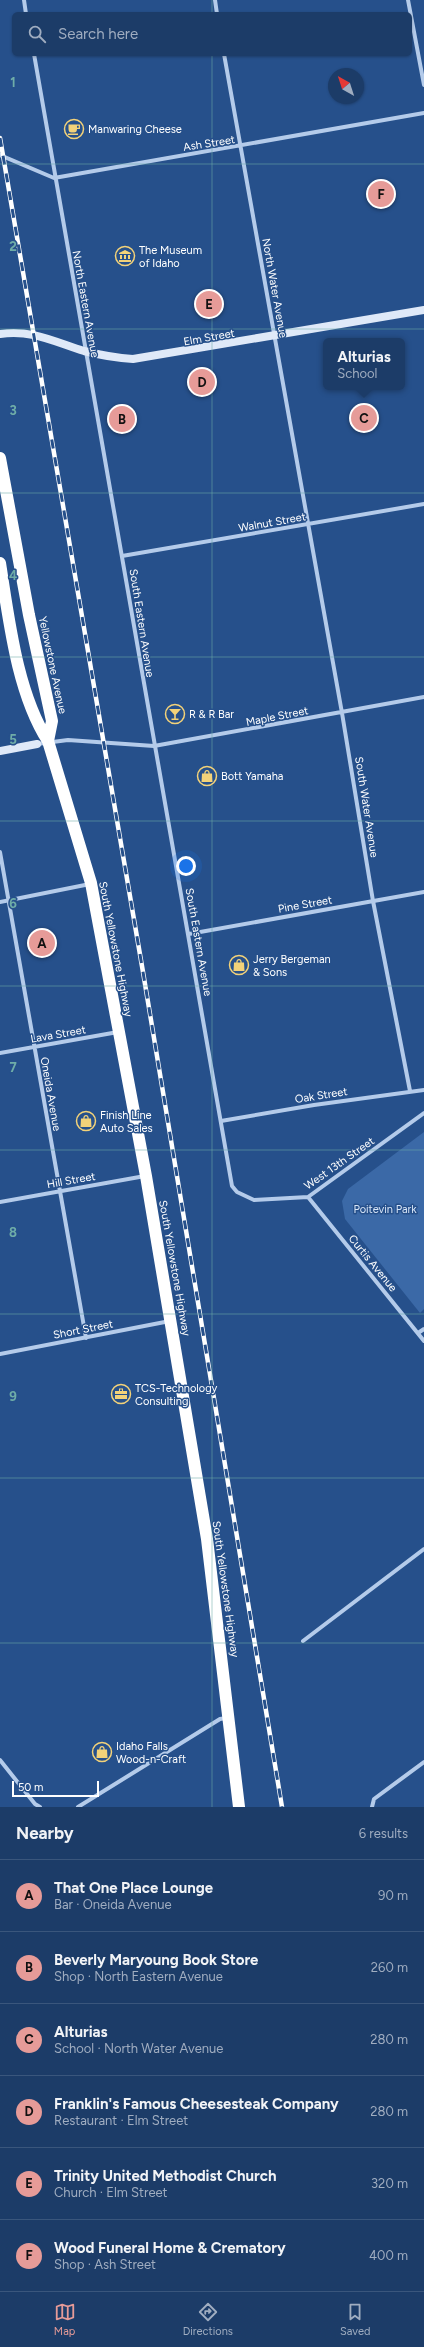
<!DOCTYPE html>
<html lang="en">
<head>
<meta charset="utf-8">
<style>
	:root { --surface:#1c3c68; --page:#25436e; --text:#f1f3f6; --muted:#a0adc0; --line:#3a567c; --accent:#e69b98 }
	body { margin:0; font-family:Figtree,sans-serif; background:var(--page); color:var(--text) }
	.compass { position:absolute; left:328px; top:68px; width:36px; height:36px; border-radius:50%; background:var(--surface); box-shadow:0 1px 3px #0004; rotate:321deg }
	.scale { position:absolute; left:12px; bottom:10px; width:87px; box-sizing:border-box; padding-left:4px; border:2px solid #fff; border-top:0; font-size:11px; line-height:14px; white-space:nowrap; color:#fff; -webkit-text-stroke:3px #26508b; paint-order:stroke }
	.you { position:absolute; left:186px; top:866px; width:14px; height:14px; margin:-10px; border:3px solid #fff; border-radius:50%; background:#1a73e8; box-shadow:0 0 0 6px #1a73e833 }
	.badge { display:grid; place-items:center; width:26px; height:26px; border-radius:50%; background:var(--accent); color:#111; font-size:13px; font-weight:700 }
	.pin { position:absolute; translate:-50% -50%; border:2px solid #fff; box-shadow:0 1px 4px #0006 }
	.popup { position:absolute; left:323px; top:338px; width:82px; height:52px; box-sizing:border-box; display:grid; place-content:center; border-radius:6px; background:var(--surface); filter:drop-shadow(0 1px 3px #0005); font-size:13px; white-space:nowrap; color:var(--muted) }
	.popup b { font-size:15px; color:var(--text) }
	.popup::after { content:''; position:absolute; left:50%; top:100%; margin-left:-8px; border:8px solid transparent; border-top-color:var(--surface) }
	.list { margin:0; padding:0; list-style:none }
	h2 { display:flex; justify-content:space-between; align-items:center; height:52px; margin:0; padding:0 16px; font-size:17px }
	h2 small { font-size:13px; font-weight:400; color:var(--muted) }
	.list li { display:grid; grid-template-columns:26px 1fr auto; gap:12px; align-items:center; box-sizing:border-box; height:72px; padding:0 16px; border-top:1px solid var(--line) }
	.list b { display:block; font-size:15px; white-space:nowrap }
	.list p { margin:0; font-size:13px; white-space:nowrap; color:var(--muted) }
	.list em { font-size:13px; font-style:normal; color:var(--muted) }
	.icon { flex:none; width:22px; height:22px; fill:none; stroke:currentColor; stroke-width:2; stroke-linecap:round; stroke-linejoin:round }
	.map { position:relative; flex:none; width:424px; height:1807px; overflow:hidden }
	.search { position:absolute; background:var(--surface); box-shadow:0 1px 3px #0004; left:12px; right:12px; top:12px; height:44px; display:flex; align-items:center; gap:10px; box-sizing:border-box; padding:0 14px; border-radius:6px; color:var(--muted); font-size:15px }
	.sheet { height:484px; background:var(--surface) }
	nav { display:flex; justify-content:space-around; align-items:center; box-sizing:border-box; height:56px; border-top:1px solid var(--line); background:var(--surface); font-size:11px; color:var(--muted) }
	nav a { display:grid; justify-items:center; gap:2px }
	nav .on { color:var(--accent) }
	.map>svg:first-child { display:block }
</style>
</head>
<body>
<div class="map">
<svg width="424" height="1807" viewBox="0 0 424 1807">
	<rect width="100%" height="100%" fill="#26508b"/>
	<path fill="#3b69a7" d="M424,1132V1309L420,1313L345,1219L342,1201L348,1189Z"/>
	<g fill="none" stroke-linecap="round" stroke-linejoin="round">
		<path stroke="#b4cbea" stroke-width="4" d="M24,0L26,14
			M215,0L217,14
			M408,0L424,85
			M34,54L232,1186L237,1192L254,1200L308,1197L424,1113
			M224,54L342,713L373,901L410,1091
			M0,155L54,178L424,113
			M122,556L424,504
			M37,744L68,740L154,746L424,697
			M0,852L86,1338
			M0,902L90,884
			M189,934L424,892
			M0,1053L118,1032
			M221,1121L314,1105L424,1090
			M308,1197L424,1341
			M0,1202L145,1176
			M418,1333L424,1329
			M0,1354L170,1321
			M303,1641L424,1549
			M0,1760L35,1804L40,1807
			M78,1807L220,1719L226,1718
			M372,1807L374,1799L424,1762"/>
		<path stroke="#dfe9f8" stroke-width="8" d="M0,334C31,329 55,342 84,351C100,355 116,358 133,359L424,310
			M0,751L37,744"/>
		<path stroke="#fff" stroke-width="12" d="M0,458L29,615L52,721L48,741
			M0,563C9,620 17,693 48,741L91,883L146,1176L207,1539L239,1807"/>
		<g stroke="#fff" stroke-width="4.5">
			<path id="rail" d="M0,138L143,972L282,1807"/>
		</g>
		<use href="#rail" stroke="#26508b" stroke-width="3" stroke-dasharray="9" stroke-linecap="butt"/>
	</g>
	<path fill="none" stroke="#6fada8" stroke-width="1" stroke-opacity="0.55" d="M212,0V14M212,54V1807M0,164H424M0,329H424M0,493H424M0,657H424M0,821H424M0,986H424M0,1150H424M0,1314H424M0,1478H424M0,1643H424"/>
	<defs>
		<g id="cafe-ring" transform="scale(1)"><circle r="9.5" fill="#26508b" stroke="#f3d279" stroke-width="1.5"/><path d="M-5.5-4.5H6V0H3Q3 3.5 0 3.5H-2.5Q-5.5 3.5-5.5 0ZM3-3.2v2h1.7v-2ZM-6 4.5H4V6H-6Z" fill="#f3d279"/></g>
		<g id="museum-ring" transform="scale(1)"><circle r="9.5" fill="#26508b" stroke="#f3d279" stroke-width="1.5"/><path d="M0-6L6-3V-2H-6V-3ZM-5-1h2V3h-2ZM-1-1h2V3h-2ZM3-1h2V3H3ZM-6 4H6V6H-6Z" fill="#f3d279"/></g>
		<g id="bar-ring" transform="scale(1)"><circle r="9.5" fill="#26508b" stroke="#f3d279" stroke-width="1.5"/><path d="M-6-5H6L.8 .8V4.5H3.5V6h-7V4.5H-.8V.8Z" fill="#f3d279"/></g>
		<g id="shop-ring" transform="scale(1)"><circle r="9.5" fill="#26508b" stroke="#f3d279" stroke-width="1.5"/><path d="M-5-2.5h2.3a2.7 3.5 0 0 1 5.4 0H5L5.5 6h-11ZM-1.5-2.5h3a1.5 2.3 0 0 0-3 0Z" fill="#f3d279"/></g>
		<g id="office-ring" transform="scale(1)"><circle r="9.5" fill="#26508b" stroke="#f3d279" stroke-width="1.5"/><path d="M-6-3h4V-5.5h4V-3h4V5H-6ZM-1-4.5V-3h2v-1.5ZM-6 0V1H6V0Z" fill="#f3d279"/></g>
	</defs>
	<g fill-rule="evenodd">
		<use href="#cafe-ring" x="74" y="129"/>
		<use href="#museum-ring" x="125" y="256"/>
		<use href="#bar-ring" x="175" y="714"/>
		<use href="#shop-ring" x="207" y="776"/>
		<use href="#shop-ring" x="239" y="965"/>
		<use href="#shop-ring" x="86" y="1121"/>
		<use href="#office-ring" x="121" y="1394"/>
		<use href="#shop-ring" x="102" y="1752"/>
	</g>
	<g text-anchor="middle" stroke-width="3" stroke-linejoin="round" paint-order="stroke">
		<g font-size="11" fill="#fff" stroke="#26508b" text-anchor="start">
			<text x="88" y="133">Manwaring Cheese</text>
			<text x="139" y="254">The Museum<tspan x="139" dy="13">of Idaho</tspan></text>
			<text x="189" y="718">R &amp; R Bar</text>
			<text x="221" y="780">Bott Yamaha</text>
			<text x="253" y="963">Jerry Bergeman<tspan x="253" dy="13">&amp; Sons</tspan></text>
			<text x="100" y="1119">Finish Line<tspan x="100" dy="13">Auto Sales</tspan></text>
			<text x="135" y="1392">TCS-Technology<tspan x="135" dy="13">Consulting</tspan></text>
			<text x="116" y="1750">Idaho Falls<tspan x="116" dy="13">Wood-n-Craft</tspan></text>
		</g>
		<g font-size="11" fill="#fff" stroke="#26508b">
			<text transform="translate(209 143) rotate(-9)" y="4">Ash Street</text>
			<text transform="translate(275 288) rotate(80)" y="4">North Water Avenue</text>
			<text transform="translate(86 304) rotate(80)" y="4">North Eastern Avenue</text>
			<text transform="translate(209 337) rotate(-10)" y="4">Elm Street</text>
			<text transform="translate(272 522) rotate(-10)" y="4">Walnut Street</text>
			<text transform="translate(142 623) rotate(81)" y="4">South Eastern Avenue</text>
			<text transform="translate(53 665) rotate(78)" y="4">Yellowstone Avenue</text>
			<text transform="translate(277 716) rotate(-11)" y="4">Maple Street</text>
			<text transform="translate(367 807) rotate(81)" y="4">South Water Avenue</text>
			<text transform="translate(305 904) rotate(-10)" y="4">Pine Street</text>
			<text transform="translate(199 942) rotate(80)" y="4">South Eastern Avenue</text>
			<text transform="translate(116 949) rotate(79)" y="4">South Yellowstone Highway</text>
			<text transform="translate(58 1034) rotate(-10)" y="4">Lava Street</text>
			<text transform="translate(51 1094) rotate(80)" y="4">Oneida Avenue</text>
			<text transform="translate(321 1095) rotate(-9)" y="4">Oak Street</text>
			<text transform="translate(339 1163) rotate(-35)" y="4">West 13th Street</text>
			<text transform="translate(71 1180) rotate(-10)" y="4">Hill Street</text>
			<text transform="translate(373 1263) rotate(51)" y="4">Curtis Avenue</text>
			<text transform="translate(175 1268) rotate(80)" y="4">South Yellowstone Highway</text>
			<text transform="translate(83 1329) rotate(-11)" y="4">Short Street</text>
			<text transform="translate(226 1589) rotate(82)" y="4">South Yellowstone Highway</text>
		</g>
		<g font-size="11" fill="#d8e6f8" stroke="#26508b">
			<text x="385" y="1213">Poitevin Park</text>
		</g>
	</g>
	<g font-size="13" text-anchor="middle" font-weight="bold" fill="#6fada8" stroke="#26508b" stroke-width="3" stroke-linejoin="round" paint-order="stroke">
		<text x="13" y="87">1</text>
		<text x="13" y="251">2</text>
		<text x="13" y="415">3</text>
		<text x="13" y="580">4</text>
		<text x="13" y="744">5</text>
		<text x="13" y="908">6</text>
		<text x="13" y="1072">7</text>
		<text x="13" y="1237">8</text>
		<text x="13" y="1401">9</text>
	</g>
</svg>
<svg class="compass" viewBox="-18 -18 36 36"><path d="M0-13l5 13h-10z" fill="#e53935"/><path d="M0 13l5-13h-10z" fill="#a0adc0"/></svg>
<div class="scale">50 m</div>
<div class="you"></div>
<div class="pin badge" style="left:42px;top:943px">A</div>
<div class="pin badge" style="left:122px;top:419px">B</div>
<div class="pin badge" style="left:364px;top:418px">C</div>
<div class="popup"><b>Alturias</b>School</div>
<div class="pin badge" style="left:202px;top:382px">D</div>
<div class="pin badge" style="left:209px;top:304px">E</div>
<div class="pin badge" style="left:381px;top:194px">F</div>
<div class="search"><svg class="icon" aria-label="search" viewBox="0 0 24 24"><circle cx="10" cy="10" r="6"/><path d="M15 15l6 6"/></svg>Search here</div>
</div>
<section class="sheet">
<h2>Nearby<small>6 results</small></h2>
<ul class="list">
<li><span class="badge">A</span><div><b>That One Place Lounge</b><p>Bar · Oneida Avenue</p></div><em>90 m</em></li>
<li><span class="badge">B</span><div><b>Beverly Maryoung Book Store</b><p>Shop · North Eastern Avenue</p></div><em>260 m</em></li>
<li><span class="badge">C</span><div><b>Alturias</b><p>School · North Water Avenue</p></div><em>280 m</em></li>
<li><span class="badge">D</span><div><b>Franklin's Famous Cheesesteak Company</b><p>Restaurant · Elm Street</p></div><em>280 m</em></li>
<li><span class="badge">E</span><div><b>Trinity United Methodist Church</b><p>Church · Elm Street</p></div><em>320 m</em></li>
<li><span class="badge">F</span><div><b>Wood Funeral Home &amp; Crematory</b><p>Shop · Ash Street</p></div><em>400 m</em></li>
</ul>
</section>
<nav>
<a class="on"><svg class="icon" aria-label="map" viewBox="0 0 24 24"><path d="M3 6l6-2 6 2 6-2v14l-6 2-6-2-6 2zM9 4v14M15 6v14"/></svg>Map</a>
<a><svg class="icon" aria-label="directions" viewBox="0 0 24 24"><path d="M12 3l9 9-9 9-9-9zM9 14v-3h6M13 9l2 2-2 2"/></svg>Directions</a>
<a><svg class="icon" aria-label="saved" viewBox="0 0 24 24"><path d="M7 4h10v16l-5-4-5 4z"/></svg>Saved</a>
</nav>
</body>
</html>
